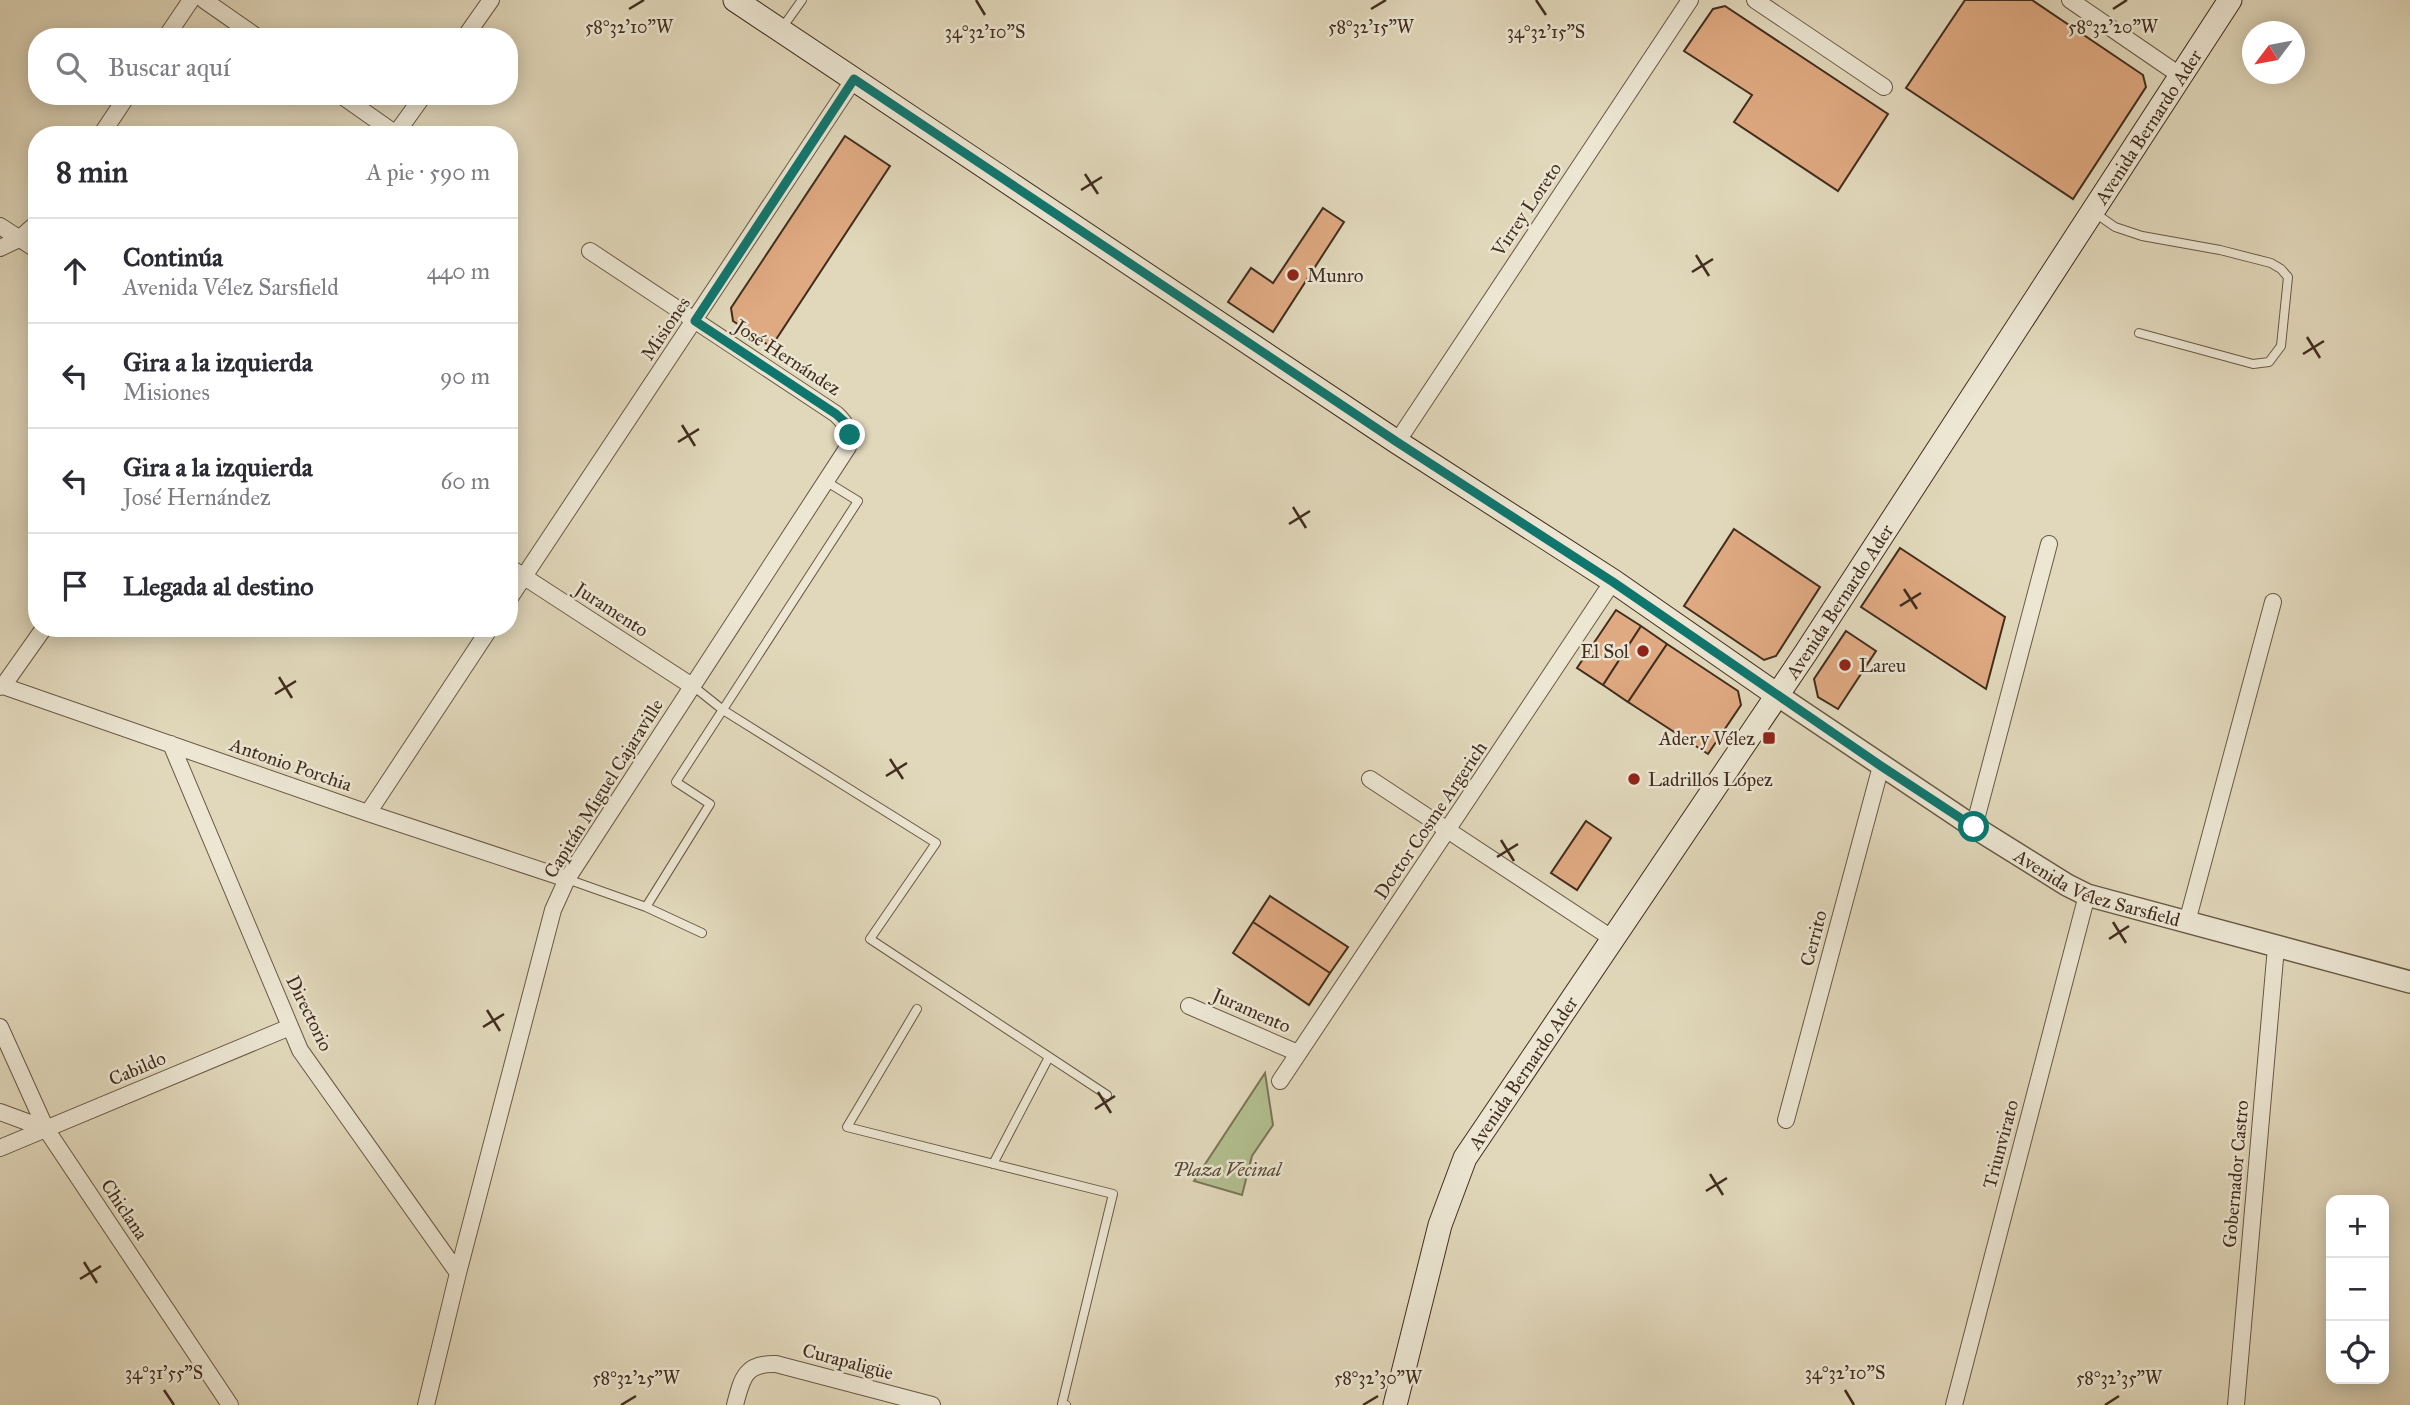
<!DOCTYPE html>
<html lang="es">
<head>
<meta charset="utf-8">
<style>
	:root { --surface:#fff; --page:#f2f2f3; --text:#2b2b33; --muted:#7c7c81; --line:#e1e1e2 }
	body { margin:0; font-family:"IM FELL Great Primer",serif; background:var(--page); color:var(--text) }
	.controls { position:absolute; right:21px; bottom:21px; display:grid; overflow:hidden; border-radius:14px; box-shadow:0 4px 18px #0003 }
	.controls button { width:63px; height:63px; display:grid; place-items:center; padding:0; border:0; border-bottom:2px solid var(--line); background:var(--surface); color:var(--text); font:35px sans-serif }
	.compass { position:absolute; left:2242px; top:21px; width:63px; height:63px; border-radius:50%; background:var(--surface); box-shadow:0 4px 18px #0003; rotate:238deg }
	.stop { position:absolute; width:21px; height:21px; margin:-16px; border:5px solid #0f766e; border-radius:50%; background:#fff }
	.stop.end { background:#0f766e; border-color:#fff; box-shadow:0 2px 7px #0008 }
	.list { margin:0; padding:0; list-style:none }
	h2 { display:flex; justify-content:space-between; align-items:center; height:91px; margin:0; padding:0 28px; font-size:30px }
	h2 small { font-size:23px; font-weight:400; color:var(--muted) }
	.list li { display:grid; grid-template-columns:46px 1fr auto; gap:21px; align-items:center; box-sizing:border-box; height:105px; padding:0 28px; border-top:2px solid var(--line) }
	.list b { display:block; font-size:26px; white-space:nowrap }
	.list p { margin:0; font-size:23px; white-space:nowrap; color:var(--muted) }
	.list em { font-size:23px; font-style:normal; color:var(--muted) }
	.icon { flex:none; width:38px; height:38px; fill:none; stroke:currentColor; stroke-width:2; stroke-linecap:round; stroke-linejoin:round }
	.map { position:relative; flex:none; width:2410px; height:1405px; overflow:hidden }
	.search { position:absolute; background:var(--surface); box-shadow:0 4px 18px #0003; left:28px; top:28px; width:490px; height:77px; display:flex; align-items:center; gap:18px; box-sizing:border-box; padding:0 24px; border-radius:28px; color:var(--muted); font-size:26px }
	.panel { position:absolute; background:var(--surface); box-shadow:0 4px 18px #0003; left:28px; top:126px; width:490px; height:511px; border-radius:28px }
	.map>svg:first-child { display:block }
</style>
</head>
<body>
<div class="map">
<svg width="2410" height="1405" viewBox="0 0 2410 1405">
	<rect width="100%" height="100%" fill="#e1d8bb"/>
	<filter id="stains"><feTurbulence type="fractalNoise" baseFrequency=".00286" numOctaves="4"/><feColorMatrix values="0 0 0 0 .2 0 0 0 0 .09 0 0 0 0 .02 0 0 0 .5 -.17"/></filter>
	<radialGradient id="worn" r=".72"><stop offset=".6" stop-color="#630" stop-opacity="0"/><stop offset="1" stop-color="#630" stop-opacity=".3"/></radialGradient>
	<path fill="#b2bf90" stroke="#7a7657" stroke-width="2" d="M1265,1073L1273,1125L1252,1156L1242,1195L1194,1181Z"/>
	<path fill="#dfa981" stroke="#412d1e" stroke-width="2" d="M1965,0H2032L2143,75L2146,87L2073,199L1906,88Z
		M1725,6L1888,114L1838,191L1734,122L1752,95L1684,51L1713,9Z
		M845,136L890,166L771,347L733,321L731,308Z
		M1323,208L1344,222L1273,332L1228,302L1251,268L1273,283Z
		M1734,529L1820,587L1776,656L1764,660L1684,606Z
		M1900,548L2005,617L1986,689L1861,607Z
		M1616,610L1641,626L1603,685L1577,668Z
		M1641,626L1667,644L1628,702L1603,685Z
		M1846,631L1876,651L1838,709L1818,697L1814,679Z
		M1667,644L1738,691L1741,705L1708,754L1628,702Z
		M1586,821L1611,838L1577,890L1551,873Z
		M1270,896L1348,947L1330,973L1253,922Z
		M1253,922L1330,973L1309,1005L1233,953Z"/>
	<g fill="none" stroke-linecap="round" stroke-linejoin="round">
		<g stroke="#695845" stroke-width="10">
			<path id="service" d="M782,28L802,0
				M2095,213L2115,227L2142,236L2220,250L2271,263L2281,269L2288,277L2281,346L2269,362L2253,364L2139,333
				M693,686L723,710L936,843L870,939L1107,1095
				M567,879L646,907L702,933
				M646,907L710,804L676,782L858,501L827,482
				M917,1009L847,1127L1113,1194L1062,1404L1066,1405
				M993,1164L1049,1057"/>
		</g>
		<g stroke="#695845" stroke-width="18">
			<path id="minor" d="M204,0L257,37
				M1755,0L1884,87
				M2070,0L2181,76
				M166,37L191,0
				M465,37L491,0
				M342,96L396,134
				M101,135L127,96
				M395,135L423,96
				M0,226L37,250
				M0,248L19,239L37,223
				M1397,442L1690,0
				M509,567L692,686
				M509,599L854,79
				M3,686L368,813L567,879
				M0,687L3,686L44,628
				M171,744L300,1050L458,1273
				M1370,779L1613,939
				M368,813L490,628
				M1974,827L2049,544
				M2187,922L2273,602
				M1189,1006L1298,1053
				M0,1027L46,1129L230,1405
				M1280,1081L1613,581
				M0,1112L46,1129
				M1786,1120L1881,766
				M0,1148L290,1027
				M426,1405L458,1273L553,910L567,879L848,447C850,431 847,424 836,414L590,251
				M735,1405C742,1378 745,1363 776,1364L932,1405
				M1954,1405L2087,895
				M2236,1405L2276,947"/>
		</g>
		<g stroke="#695845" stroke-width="24">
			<g id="tertiary">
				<path id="s1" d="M1777,695L1974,827L2067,885L2087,895L2410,982"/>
			</g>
		</g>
		<g stroke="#412d1e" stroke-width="25">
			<g id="secondary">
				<path d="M735,0L1397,442L1613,581L1777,695"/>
				<path id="s2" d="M1395,1405L1440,1225L1465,1158L1805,654L2230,0"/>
			</g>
		</g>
		<use href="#service" stroke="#ece6d3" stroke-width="8"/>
		<use href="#minor" stroke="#ece6d3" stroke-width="16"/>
		<use href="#tertiary" stroke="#ece6d3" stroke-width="21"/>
		<use href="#secondary" stroke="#ece6d3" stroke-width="23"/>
	</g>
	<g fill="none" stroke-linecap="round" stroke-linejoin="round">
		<path stroke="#0f766e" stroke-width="9" d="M850,435L846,423L836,414L695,321L854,79L1397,442L1613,582L1881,766L1974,827"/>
	</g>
	<path fill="none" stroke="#412d1e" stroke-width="2.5" d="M976,0L985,15M1536,0L1546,15M629,9L644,0M1371,9L1386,0M2113,9L2127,0M1085,174L1098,194M1081,190L1102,177M1696,255L1709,276M1692,272L1713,259M2307,337L2320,358M2303,354L2324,341M682,425L695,446M678,442L699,429M1293,507L1306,528M1289,524L1310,511M1904,589L1917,609M1900,606L1921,593M279,677L292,698M275,694L296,681M890,759L903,779M886,776L907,763M1501,840L1514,861M1497,857L1518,844M2113,922L2126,943M2109,939L2129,926M487,1010L500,1031M483,1027L504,1014M1098,1092L1111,1113M1095,1109L1115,1096M1710,1174L1723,1195M1706,1191L1727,1178M84,1262L97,1283M80,1279L101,1266M164,1390L174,1405M1845,1390L1854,1405M621,1405L636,1396M1363,1405L1378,1396M2105,1405L2119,1396"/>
	<g fill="#8f2418" stroke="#ece6d3" stroke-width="2.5">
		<circle cx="1293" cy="275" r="7"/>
		<circle cx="1643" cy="651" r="7"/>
		<circle cx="1845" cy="665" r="7"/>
		<rect x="1762" y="731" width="14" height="14" rx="3.5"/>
		<circle cx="1634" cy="779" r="7"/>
	</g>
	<g text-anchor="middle" stroke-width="5" stroke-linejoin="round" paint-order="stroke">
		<g font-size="19" fill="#412d1e" stroke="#ece6d3">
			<text dy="7" stroke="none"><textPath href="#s2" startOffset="1494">Avenida Bernardo Ader</textPath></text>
			<text transform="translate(1526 209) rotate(-56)" y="7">Virrey Loreto</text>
			<text transform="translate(665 328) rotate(-56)" y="7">Misiones</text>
			<text transform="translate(788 357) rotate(33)" y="7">José Hernández</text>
			<text dy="7" stroke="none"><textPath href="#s2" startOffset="928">Avenida Bernardo Ader</textPath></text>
			<text transform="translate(612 609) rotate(33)" y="7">Juramento</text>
			<text transform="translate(291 764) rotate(19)" y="7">Antonio Porchia</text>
			<text transform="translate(603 788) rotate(-58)" y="7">Capitán Miguel Cajaraville</text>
			<text transform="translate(1430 820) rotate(-56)" y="7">Doctor Cosme Argerich</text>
			<text dy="7" stroke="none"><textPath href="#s1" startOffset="376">Avenida Vélez Sarsfield</textPath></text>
			<text transform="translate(1813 938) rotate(-75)" y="7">Cerrito</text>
			<text transform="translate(1252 1010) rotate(24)" y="7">Juramento</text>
			<text transform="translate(310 1013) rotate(64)" y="7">Directorio</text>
			<text transform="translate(137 1068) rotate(-23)" y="7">Cabildo</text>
			<text dy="7" stroke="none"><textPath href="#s2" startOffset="360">Avenida Bernardo Ader</textPath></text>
			<text transform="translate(2000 1144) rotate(-75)" y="7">Triunvirato</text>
			<text transform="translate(2235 1174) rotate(-85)" y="7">Gobernador Castro</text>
			<text transform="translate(125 1209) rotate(56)" y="7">Chiclana</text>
			<text transform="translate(848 1361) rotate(15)" y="7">Curapaligüe</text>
		</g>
		<g font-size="19" fill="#412d1e" stroke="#ece6d3" text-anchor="start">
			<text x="1307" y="282">Munro</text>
			<text x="1629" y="658" text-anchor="end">El Sol</text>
			<text x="1859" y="672">Lareu</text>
			<text x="1755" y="745" text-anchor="end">Ader y Vélez</text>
			<text x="1648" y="786">Ladrillos López</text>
		</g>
		<g font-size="19" font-style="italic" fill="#584a35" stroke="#ece6d3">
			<text x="1227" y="1176">Plaza Vecinal</text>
		</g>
	</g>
	<g font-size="18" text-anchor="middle" fill="#412d1e" stroke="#ece6d3" stroke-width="5" stroke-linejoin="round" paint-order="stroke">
		<text x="1371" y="33">58°32'15"W</text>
		<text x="629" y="33">58°32'10"W</text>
		<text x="2113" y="33">58°32'20"W</text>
		<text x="985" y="38">34°32'10"S</text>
		<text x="1546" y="38">34°32'15"S</text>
		<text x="164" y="1379">34°31'55"S</text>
		<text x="1845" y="1379">34°32'10"S</text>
		<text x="636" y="1384">58°32'25"W</text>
		<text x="1378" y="1384">58°32'30"W</text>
		<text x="2119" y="1384">58°32'35"W</text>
	</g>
	<rect width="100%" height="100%" filter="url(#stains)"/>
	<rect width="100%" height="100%" fill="url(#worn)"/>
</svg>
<div class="controls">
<button>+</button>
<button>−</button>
<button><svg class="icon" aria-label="locate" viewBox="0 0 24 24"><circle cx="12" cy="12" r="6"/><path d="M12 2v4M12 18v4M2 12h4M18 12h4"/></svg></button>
</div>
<svg class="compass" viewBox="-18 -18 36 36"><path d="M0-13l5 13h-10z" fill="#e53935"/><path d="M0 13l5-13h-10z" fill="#7c7c81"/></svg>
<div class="stop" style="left:1974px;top:827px"></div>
<div class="stop end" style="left:850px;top:435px"></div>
<div class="search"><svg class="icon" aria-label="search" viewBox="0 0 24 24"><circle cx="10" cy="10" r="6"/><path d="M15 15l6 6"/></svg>Buscar aquí</div>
<section class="panel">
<h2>8 min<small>A pie · 590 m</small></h2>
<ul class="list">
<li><svg class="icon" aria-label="ahead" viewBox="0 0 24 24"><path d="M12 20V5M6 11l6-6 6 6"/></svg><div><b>Continúa</b><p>Avenida Vélez Sarsfield</p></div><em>440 m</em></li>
<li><svg class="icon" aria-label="left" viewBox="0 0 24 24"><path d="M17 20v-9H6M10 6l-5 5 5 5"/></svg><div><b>Gira a la izquierda</b><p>Misiones</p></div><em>90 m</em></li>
<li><svg class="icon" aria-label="left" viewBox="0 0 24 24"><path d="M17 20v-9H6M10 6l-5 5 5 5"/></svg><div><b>Gira a la izquierda</b><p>José Hernández</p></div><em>60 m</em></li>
<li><svg class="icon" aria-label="arrive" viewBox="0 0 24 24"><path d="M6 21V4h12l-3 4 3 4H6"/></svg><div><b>Llegada al destino</b></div></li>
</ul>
</section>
</div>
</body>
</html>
